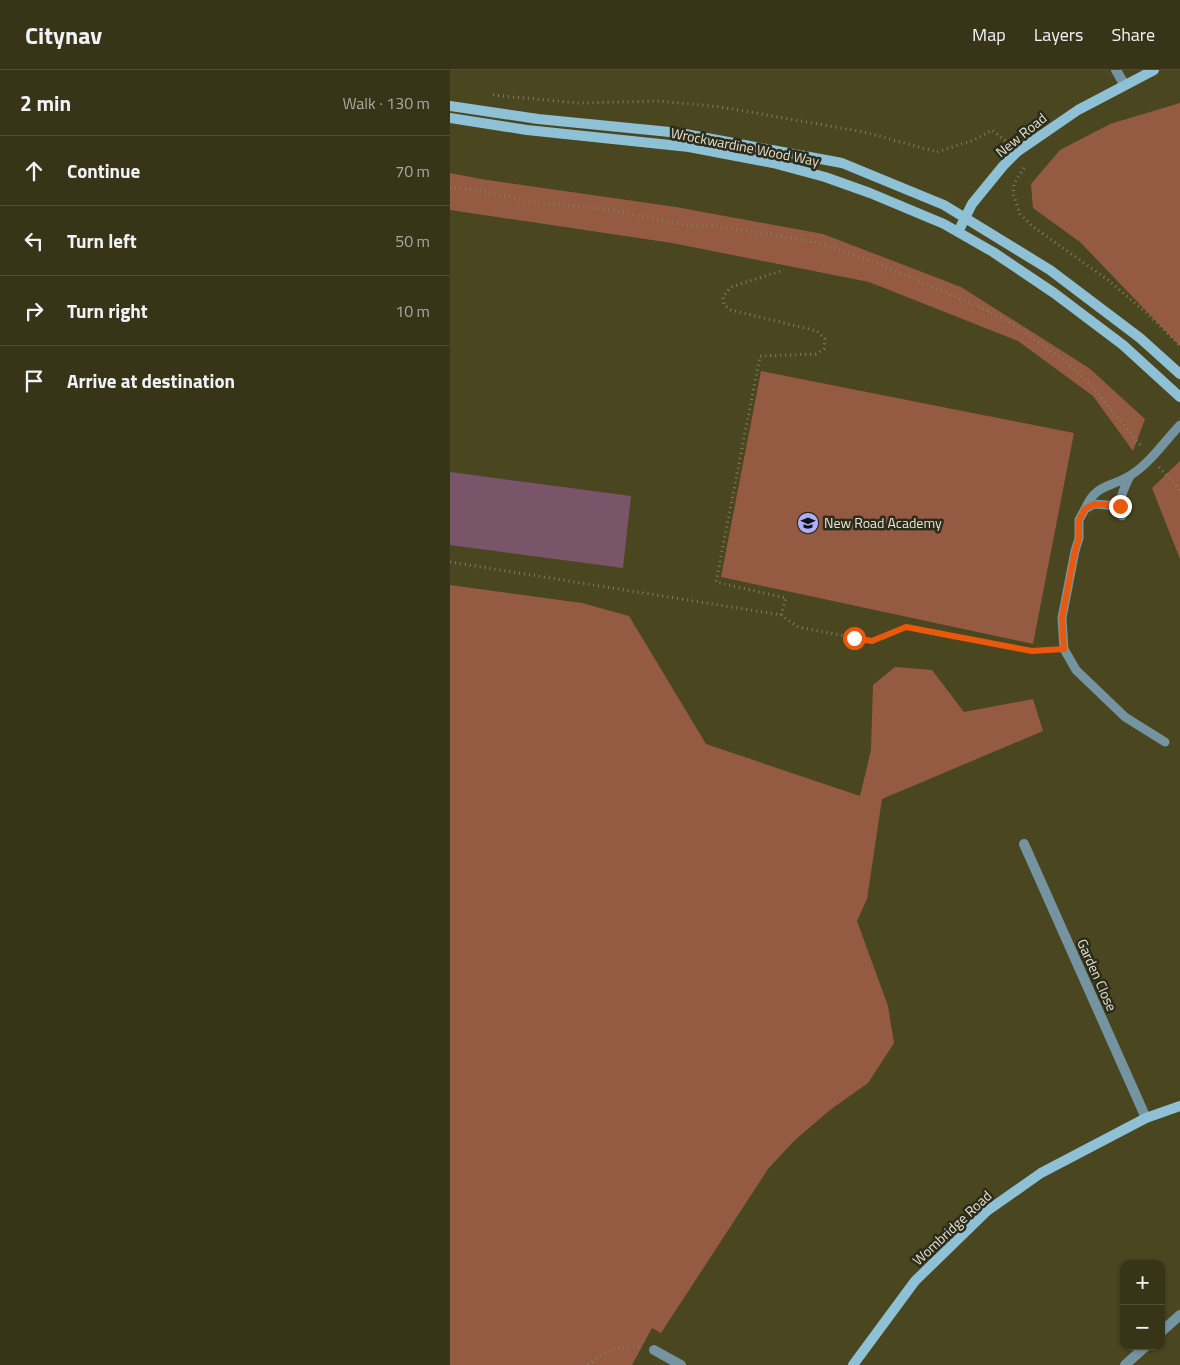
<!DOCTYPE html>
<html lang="en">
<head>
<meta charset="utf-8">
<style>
	:root { --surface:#373418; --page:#423f25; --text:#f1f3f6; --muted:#aaaaa2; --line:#514f37 }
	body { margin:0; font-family:"Titillium Web",sans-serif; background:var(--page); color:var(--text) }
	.controls { position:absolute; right:15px; bottom:15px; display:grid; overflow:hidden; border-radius:10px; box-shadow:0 1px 4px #0004 }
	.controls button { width:45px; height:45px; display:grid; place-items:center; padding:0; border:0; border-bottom:1px solid var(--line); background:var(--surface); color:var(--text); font:25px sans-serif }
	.stop { position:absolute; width:15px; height:15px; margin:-11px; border:4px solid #ea580c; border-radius:50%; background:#fff }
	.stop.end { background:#ea580c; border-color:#fff; box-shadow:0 1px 5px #0008 }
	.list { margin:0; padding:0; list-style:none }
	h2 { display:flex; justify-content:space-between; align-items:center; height:65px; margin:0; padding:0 20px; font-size:21px }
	h2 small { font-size:16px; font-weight:400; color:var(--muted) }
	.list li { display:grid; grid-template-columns:32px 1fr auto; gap:15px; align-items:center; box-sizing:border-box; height:70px; padding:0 20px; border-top:1px solid var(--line) }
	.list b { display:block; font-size:19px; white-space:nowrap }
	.list em { font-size:16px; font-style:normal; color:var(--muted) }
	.icon { flex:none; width:28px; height:28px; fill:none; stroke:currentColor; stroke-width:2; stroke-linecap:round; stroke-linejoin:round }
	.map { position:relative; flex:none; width:730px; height:1295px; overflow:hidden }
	header { display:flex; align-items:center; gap:30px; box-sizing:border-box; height:70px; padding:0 25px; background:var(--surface); border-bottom:1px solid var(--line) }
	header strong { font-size:24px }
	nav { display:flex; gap:28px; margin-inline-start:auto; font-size:18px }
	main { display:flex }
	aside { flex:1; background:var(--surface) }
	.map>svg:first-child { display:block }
</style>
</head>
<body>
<header>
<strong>Citynav</strong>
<nav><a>Map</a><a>Layers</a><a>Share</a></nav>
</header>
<main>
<aside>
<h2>2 min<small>Walk · 130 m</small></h2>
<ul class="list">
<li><svg class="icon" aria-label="ahead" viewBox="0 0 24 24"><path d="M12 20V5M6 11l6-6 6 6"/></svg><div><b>Continue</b></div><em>70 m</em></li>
<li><svg class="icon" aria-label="left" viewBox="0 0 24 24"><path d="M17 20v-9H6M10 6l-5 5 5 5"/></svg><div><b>Turn left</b></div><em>50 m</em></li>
<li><svg class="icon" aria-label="right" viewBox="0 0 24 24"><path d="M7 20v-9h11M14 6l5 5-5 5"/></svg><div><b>Turn right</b></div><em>10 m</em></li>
<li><svg class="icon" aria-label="arrive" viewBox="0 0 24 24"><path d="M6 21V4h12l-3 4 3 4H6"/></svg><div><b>Arrive at destination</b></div></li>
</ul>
</aside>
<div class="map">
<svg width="730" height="1295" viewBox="0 0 730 1295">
	<rect width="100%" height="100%" fill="#494620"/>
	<path fill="#955b42" d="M730,33V276L630,172L583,138L581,114L610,80L660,54Z
		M0,103L31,109L226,137L373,164L511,217L639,298L695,349L683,381L643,326L568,271L419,212L222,173L0,140Z
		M311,301L624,363L583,574L271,507Z
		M730,391V489L702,418Z
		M0,515L132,533L179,546L256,674L410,726L421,680L423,615L445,597L482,600L514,642L583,629L593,661L432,729L417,829L407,851L438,936L444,973L418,1013L380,1040L345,1070L318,1099L211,1263L202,1258L182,1295H0Z"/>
	<path fill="#7a556a" d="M0,402L181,426L173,498L0,475Z"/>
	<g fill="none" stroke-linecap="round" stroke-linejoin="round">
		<path stroke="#827f5f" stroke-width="3" stroke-dasharray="1 4" stroke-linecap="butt" d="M43,25L128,33L209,31L271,37L414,62L487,82L524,70L542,60L557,72
			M574,98L564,113L563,124L570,144L582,156L658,210L700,246L730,276
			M0,117L26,120L82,132L155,139L234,155H260L366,172L421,191L530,237L563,254L615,291L638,312L692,377
			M709,397L730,420
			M0,492L331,545L348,557L422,571L456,557L582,581L601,580
			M331,545L336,528L266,512L310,286L366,284L374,279L375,269L367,261L281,240L274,235L273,227L281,217L334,200
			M138,1295C153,1282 170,1274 191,1277"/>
		<path stroke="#7594a1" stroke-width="9" d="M670,436L644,434L635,439L629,450V468L625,481L612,548L614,579L626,600L675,647L715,672
			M635,439C646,413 661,418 681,405C700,393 715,371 730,355
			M672,446C668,430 673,420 680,406"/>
		<path stroke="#7594a1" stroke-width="10" d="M666,0L674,14
			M574,774L696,1048
			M711,1262L730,1245
			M204,1280L231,1295
			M675,1295L696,1276"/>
		<path stroke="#8ec1d5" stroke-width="10" d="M0,36L88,49L230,63L392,93L494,135L600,200L690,268L730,304
			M0,48L77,60L239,77L323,93L375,107L420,123L494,154L543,182L604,223L673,275L730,327
			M508,162L522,134L553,96L567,82L628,40L704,0
			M403,1295L465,1211L537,1141L591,1103L696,1048L730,1036"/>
	</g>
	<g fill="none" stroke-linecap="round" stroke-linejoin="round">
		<path stroke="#ea580c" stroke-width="6" d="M404,568L422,571L456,557L582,581L614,579L612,548L625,481L629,468V450L635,439L644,434L670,436"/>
	</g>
	<defs>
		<g id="school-disc" transform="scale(1.125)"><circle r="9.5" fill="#afaefa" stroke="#2d2b1b"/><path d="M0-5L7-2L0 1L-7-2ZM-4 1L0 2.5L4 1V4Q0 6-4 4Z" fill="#111"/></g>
	</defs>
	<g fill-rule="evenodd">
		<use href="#school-disc" x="358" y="453"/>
	</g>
	<g text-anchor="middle" stroke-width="5" stroke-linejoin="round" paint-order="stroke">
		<g font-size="14" fill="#e6e5d0" stroke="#2d2b1b">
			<text transform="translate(571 65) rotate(-39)" y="5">New Road</text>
			<text transform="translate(295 77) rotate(11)" y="5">Wrockwardine Wood Way</text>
			<text transform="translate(647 905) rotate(66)" y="5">Garden Close</text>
			<text transform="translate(502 1158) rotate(-43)" y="5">Wombridge Road</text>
		</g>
		<g font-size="14" fill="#e6e5d0" stroke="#2d2b1b" text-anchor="start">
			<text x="374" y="458">New Road Academy</text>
		</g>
	</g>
</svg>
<div class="controls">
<button>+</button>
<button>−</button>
</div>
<div class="stop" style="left:404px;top:568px"></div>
<div class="stop end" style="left:670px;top:436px"></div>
</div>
</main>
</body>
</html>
